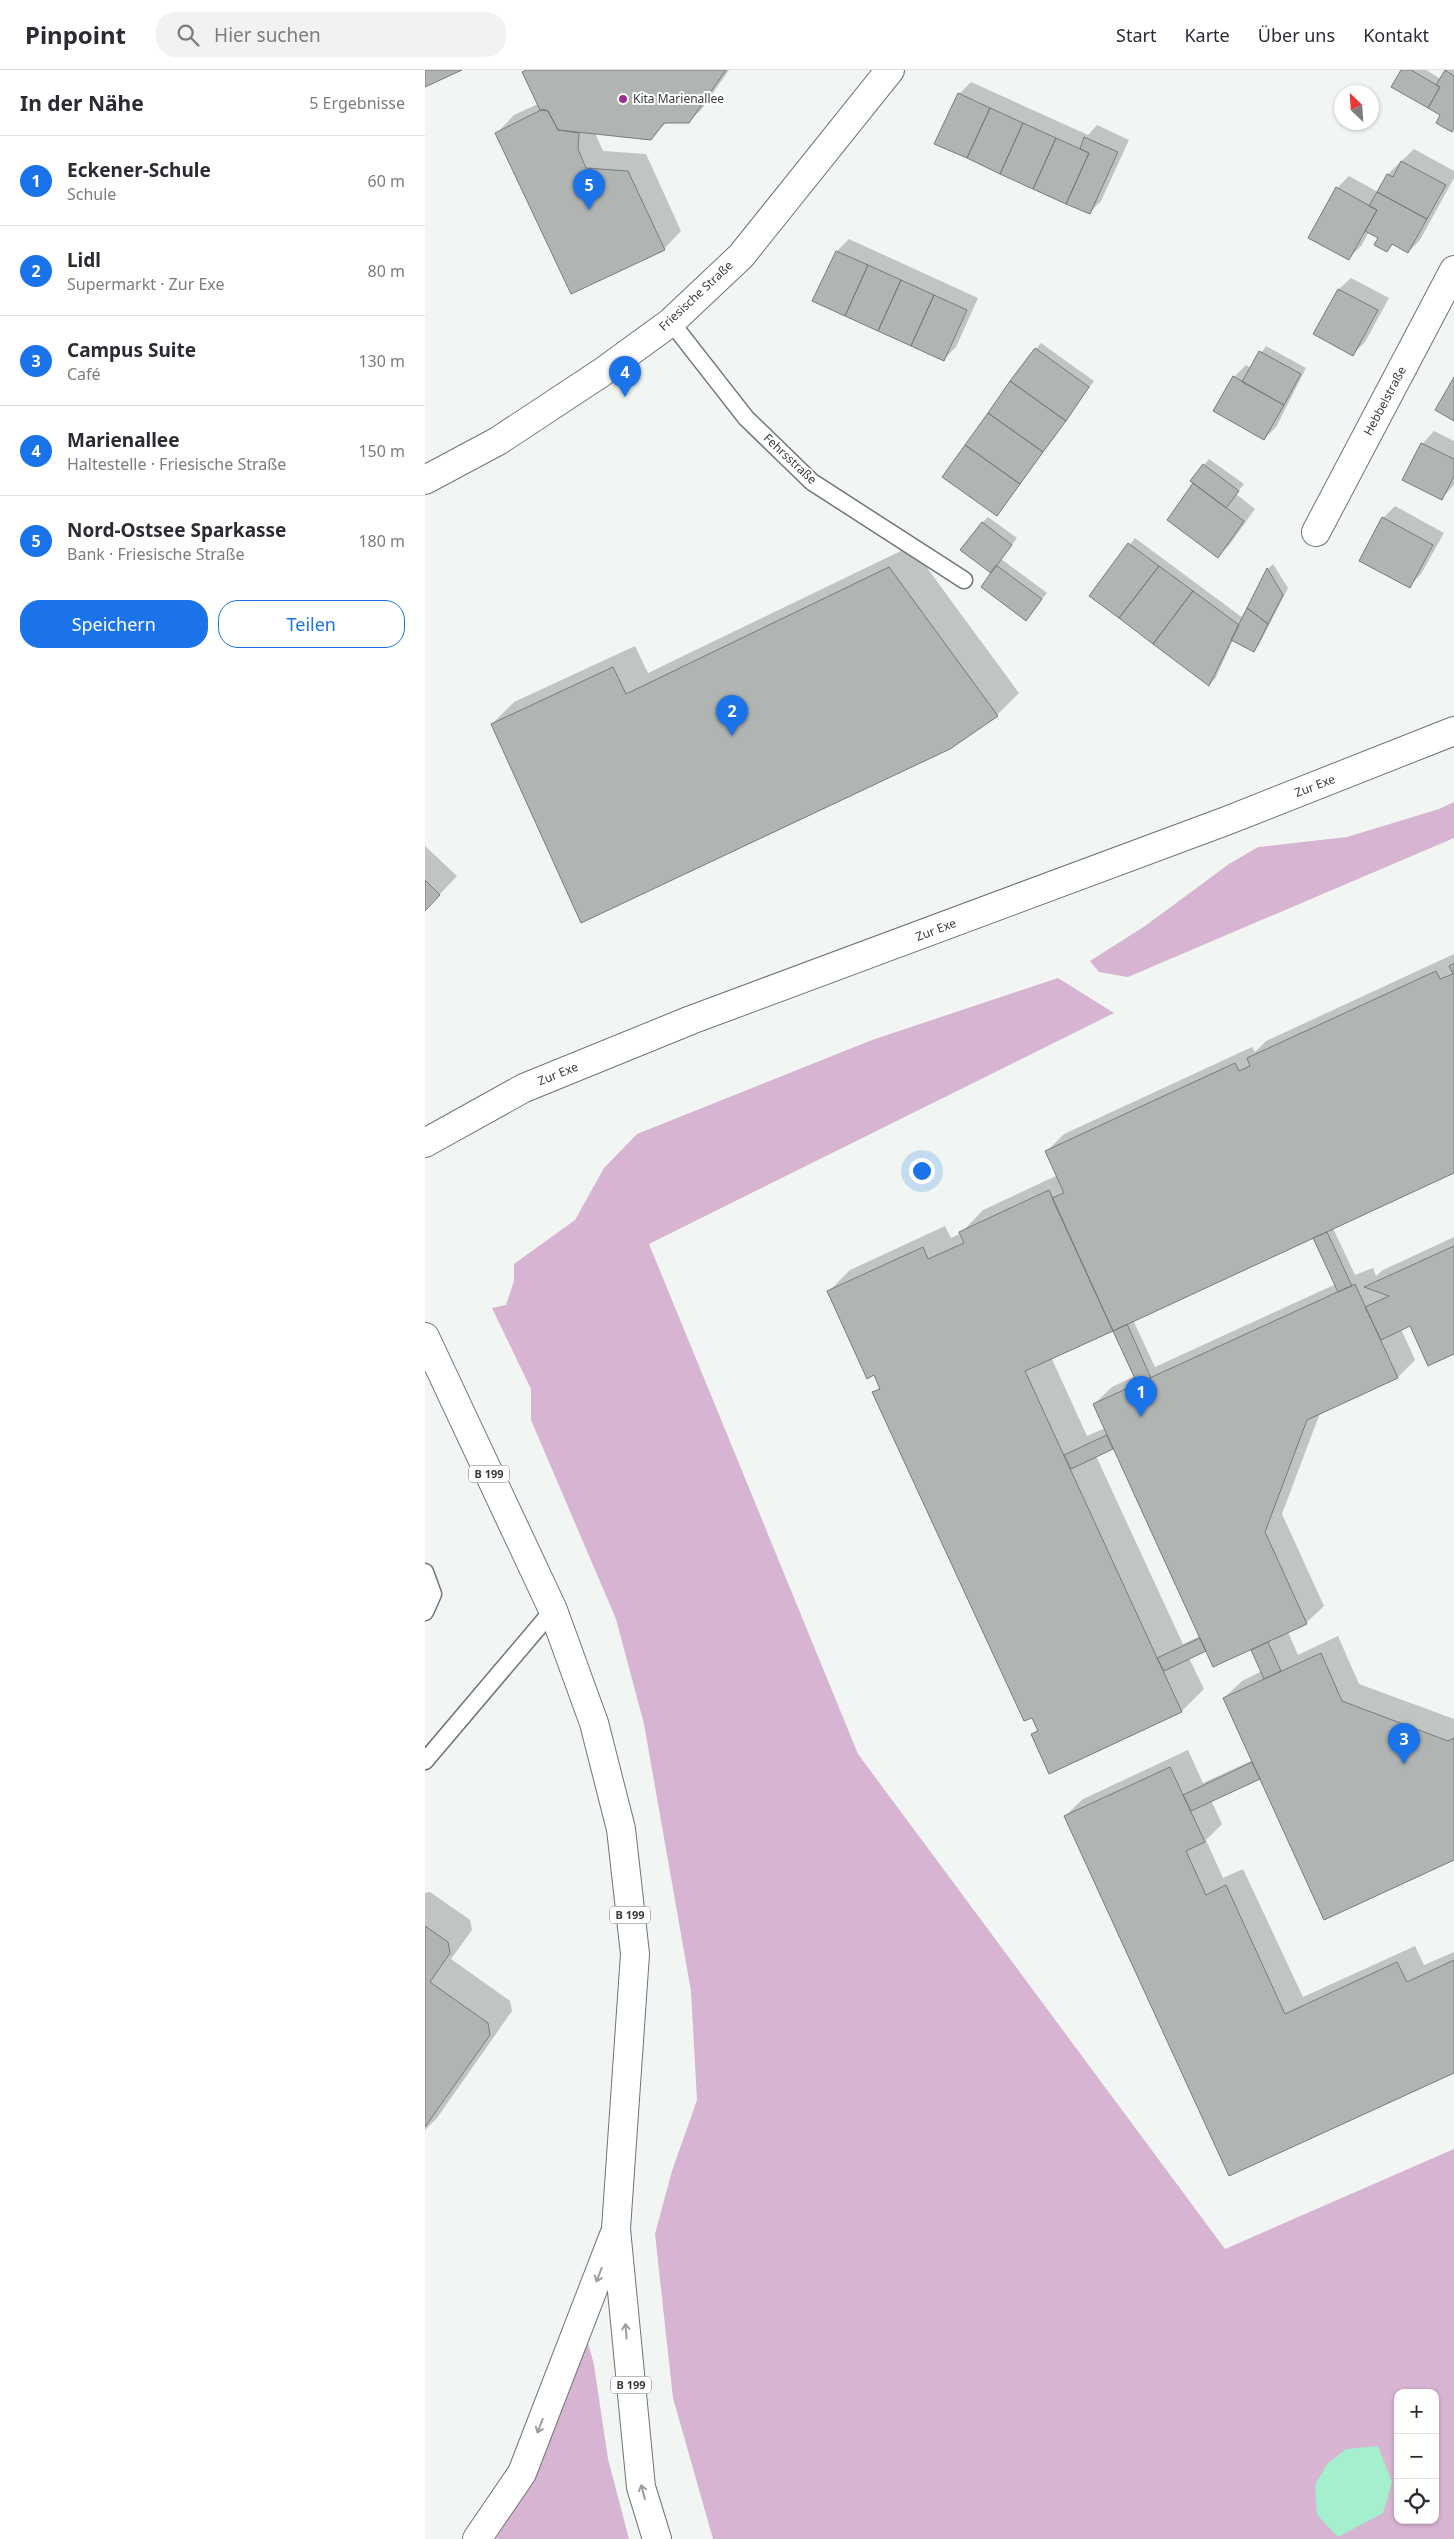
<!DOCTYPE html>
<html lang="de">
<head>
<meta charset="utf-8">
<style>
	:root { --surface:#fff; --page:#f2f2f3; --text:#2b2b33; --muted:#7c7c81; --line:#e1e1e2; --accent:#1a73e8 }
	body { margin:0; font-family:"Noto Sans",sans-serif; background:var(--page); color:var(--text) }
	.controls { position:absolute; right:15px; bottom:15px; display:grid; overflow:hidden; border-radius:10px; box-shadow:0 1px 4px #0004 }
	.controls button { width:45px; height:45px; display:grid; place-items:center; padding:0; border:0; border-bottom:1px solid var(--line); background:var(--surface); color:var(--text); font:25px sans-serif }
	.compass { position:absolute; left:909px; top:15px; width:45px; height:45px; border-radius:50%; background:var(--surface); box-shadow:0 1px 4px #0004; rotate:335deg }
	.you { position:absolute; left:496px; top:1100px; width:18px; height:18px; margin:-12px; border:4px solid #fff; border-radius:50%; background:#1a73e8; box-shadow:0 0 0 8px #1a73e833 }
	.badge { display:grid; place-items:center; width:32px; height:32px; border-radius:50%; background:var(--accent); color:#fff; font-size:16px; font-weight:700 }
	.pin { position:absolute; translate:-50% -41px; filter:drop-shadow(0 1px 2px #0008) }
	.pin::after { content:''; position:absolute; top:26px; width:18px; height:15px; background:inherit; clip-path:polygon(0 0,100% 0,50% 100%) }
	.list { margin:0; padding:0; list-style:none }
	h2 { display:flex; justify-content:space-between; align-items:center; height:65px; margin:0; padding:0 20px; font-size:21px }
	h2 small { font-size:16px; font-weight:400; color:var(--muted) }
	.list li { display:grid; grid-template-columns:32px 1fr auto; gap:15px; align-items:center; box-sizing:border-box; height:90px; padding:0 20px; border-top:1px solid var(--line) }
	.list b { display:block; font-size:19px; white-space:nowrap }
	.list p { margin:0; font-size:16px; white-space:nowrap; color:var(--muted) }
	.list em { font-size:16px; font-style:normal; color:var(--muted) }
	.actions { display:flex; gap:10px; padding:15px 20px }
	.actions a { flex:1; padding:11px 0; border:1px solid var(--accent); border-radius:20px; text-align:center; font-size:18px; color:var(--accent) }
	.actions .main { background:var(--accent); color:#fff }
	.icon { flex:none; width:28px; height:28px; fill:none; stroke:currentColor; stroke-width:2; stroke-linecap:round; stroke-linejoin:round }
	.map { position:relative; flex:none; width:1029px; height:2469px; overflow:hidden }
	header { display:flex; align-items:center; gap:30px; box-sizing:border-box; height:70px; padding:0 25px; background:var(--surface); border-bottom:1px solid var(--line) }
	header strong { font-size:24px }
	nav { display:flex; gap:28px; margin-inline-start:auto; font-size:18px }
	.search { width:350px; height:45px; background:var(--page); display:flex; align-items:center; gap:12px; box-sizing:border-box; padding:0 18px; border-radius:20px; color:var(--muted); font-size:19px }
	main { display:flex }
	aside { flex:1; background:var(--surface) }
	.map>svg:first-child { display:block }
</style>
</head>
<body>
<header>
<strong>Pinpoint</strong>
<div class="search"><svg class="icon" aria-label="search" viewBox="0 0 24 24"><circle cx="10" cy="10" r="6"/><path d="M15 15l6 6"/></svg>Hier suchen</div>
<nav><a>Start</a><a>Karte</a><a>Über uns</a><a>Kontakt</a></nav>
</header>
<main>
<aside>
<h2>In der Nähe<small>5 Ergebnisse</small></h2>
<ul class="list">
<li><span class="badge">1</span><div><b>Eckener-Schule</b><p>Schule</p></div><em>60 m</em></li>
<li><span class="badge">2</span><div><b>Lidl</b><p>Supermarkt · Zur Exe</p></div><em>80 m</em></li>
<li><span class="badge">3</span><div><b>Campus Suite</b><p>Café</p></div><em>130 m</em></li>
<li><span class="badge">4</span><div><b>Marienallee</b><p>Haltestelle · Friesische Straße</p></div><em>150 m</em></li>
<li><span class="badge">5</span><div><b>Nord-Ostsee Sparkasse</b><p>Bank · Friesische Straße</p></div><em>180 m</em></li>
</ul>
<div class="actions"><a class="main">Speichern</a><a>Teilen</a></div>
</aside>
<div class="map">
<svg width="1029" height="2469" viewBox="0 0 1029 2469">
	<rect width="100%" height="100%" fill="#f1f6f3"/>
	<path fill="#d7b4d1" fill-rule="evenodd" d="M1029,732V768L703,907L674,902L665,891L720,856L804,794L833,777L922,767L1014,739Z
		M633,908L689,943L224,1174L433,1684L800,2179L1029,2079V2469H288L248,2328L230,2164L247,2101L272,2030L266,1921L219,1654L191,1549L106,1350V1319L67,1238L81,1235L89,1211V1194L150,1150L179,1098L212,1064L447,970ZM973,2323H1010V2450H973Z
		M162,2269L169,2295L183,2389L204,2469H71C109,2405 138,2339 162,2269Z"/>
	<path fill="#a3efce" d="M953,2376L967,2412L958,2443L913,2467L892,2445L890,2415L902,2394L921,2379Z"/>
	<path fill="#0003" fill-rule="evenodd" d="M100,0H304L276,40L263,52H242L225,69L170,63L178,81L221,84L256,161L239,179L72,63L89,45L113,34L98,2Z
		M978,0H1001L1016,9L1021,0H1029V58Z
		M546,12L663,65L672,55L704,70L676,131L664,143L534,24Z
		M989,79L1029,101V108L995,170L983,182L968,174L962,180L954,168L944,162L936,176L924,188L912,118L924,106L953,122L963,104Z
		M424,169L553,228L531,277L519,289L389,231L412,181Z
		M926,208L964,228L940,272L928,284L890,264L914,219Z
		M616,273L669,311L572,445L611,279Z
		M841,276L881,298L851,357L839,369L809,307L821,295L826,298Z
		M1009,361L1029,371V415L1016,429L979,410L998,373Z
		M784,389L819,414L811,424L830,439L805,474L793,486L770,413L779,395Z
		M970,436L1019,463L996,504L984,516L958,448Z
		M563,447L592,468L576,489L622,523L601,549L567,503L557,453Z
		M710,468L818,548L843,499L848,494L863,518L834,575L829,581L808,570L790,609L784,614L665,525Z
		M486,476L594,623L572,645L525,678L67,654L89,632L210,576L223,603Z
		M0,776L32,806L0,840Z
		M1029,884V1102L908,1158L930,1205L948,1198L951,1206L958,1200L1029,1167V1282L985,1255L976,1259L990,1290L973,1307L895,1343L857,1444L899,1536L881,1553L863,1562L873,1585L913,1566L934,1614L1029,1649V1789L835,1707L786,1730L797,1754L781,1770L798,1808L818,1799L878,1927L990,1876L999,1895L1029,1882V2001L805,2104L640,1746L658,1729L763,1680L778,1713L828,1690L799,1628L817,1611L837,1601L827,1578L781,1579L764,1588L779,1619L757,1641L607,1665L613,1659L449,1323L456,1316L403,1222L425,1200L520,1156L526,1168L536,1163L558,1140L633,1105L622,1081L639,1064L827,977L830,982L841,971ZM889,1166L911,1214L730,1297L708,1250ZM689,1259L710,1306L687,1317L669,1334L680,1358L662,1366L626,1287ZM689,1377L775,1566L758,1574L671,1386Z
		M5,1822L45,1850L47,1860L26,1889L85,1931L87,1941L12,2048L0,2060V1823Z"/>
	<path fill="#b0b5b3" stroke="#777c7a" d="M0,0H37L0,17Z
		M101,0H301L264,53H239L226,70L133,60L123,41L115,40L97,2Z
		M976,0H986L1015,17L1003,38L966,17Z
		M1020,0L1029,6V58L1027,62L1011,53L1015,45L1003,38L1015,17L1011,15Z
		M533,23L565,38L542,88L509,74Z
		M565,38L598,53L575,104L542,88Z
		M118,39L123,41L133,60L154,63L153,79L161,98L203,101L240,180L146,224L70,63Z
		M598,53L631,68L608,119L575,104Z
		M659,67L693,82L665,144L641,134L664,83L655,79Z
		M631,68L664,83L641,134L608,119Z
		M976,91L1021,115L1002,149L952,122L962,104L968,107Z
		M911,117L952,140L924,190L883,168Z
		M952,122L1002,149L983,183L967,174L962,182L949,175L953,168L940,161L952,140L944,136Z
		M411,181L443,195L420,246L387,231Z
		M443,195L476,210L453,261L420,246Z
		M476,210L509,225L486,276L453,261Z
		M913,219L953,240L928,286L888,264Z
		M509,225L542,240L519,291L486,276Z
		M610,278L664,317L641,351L585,311Z
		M834,281L876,304L859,335L817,312Z
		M808,306L859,335L839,370L788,341Z
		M1029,307V351L1010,340Z
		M585,311L641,351L618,382L563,343Z
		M563,343L618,382L595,414L540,375Z
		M996,373L1029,389V406L1017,430L977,410Z
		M540,375L595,414L572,446L517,407Z
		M778,394L814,421L801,438L765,411Z
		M768,413L819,451L793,488L742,450Z
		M957,447L1008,475L985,518L934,491Z
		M557,452L587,475L566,503L535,480Z
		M703,473L734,496L694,548L664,526Z
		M571,495L617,529L601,551L556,517Z
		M734,496L768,521L728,574L694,548Z
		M464,497L573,646L525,679L156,853L66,654L188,597L201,624Z
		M842,498L858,525L843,554L822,538Z
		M768,521L814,555L784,616L728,574Z
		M822,538L843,554L829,582L806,570Z
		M0,810L15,825L0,841Z
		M1029,893V1103L688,1261L627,1128L639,1123L620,1081L810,993L814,1001L825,996L822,988L1011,901L1015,909L1028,904L1024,896Z
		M624,1120L688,1261L600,1301L757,1642L624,1704L606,1664L613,1661L607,1648L599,1651L447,1322L455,1319L449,1305L442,1309L402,1221L498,1177L503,1189L539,1173L534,1162Z
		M902,1162L927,1216L913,1222L888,1168Z
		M1029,1176V1284L1003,1296L985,1256L956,1270L940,1237L964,1226L939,1217Z
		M930,1214L973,1308L882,1350L840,1462L882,1554L788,1597L668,1334Z
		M702,1254L726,1308L712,1313L688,1261Z
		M682,1365L688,1379L646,1399L639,1385Z
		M775,1568L781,1581L739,1601L732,1588Z
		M843,1572L856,1601L839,1609L826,1580Z
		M896,1583L917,1631L1023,1671L1029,1668V1790L899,1850L798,1628Z
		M827,1692L835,1709L766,1741L758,1725Z
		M745,1697L780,1772L761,1781L781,1825L801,1815L860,1944L972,1892L982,1912L1029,1890V2003L804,2106L639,1746Z
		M0,1856L23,1872L25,1883L5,1912L63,1953L65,1965L0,2057Z"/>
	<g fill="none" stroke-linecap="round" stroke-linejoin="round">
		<g stroke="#707472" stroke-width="19">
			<path id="service" d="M246,252L321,348L387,412L539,510
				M0,1502L8,1524L0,1542
				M0,1691L128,1540"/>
		</g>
		<g stroke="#707472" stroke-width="30">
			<path id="minor" d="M0,410L73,371L176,303L246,252L316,186L465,0
				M891,462L1029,200"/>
		</g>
		<g stroke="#707472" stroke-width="30">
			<path id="secondary" d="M0,1073L99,1018L266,950L801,751L1029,661"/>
		</g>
		<g stroke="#707472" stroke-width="30">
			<path id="trunk" d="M0,1267L128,1540L169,1653L196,1759L210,1884L191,2159L216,2417L232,2469
				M52,2469L97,2403L189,2165"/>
		</g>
		<use href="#service" stroke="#fff" stroke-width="16"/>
		<use href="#minor" stroke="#fff" stroke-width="28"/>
		<use href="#secondary" stroke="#fff" stroke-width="28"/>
		<use href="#trunk" stroke="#fff" stroke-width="28"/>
	</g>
	<defs><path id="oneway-shaft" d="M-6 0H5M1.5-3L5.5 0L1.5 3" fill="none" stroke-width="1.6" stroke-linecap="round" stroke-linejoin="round" transform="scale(1.25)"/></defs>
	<g stroke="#9c9d9c">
		<use href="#oneway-shaft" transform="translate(174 2205) rotate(111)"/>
		<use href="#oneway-shaft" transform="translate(201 2261) rotate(-95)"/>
		<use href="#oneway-shaft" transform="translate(115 2356) rotate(111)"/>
		<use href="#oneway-shaft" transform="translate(218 2422) rotate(-105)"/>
	</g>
	<circle fill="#9b2f8f" stroke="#fff" stroke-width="2" cx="198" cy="29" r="5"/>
	<g text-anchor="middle" stroke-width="4" stroke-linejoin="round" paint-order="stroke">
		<g fill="#fff" stroke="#747675" stroke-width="1">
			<rect x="44" y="1395.5" width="40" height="17" rx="4"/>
			<rect x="185" y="1836.5" width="40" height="17" rx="4"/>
			<rect x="186" y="2306.5" width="40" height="17" rx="4"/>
		</g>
		<g font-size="11" font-weight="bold" fill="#383b3a">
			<text x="64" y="1408">B 199</text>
			<text x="205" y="1849">B 199</text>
			<text x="206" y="2319">B 199</text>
		</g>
		<g font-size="12" fill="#383b3a" stroke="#fff" text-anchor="start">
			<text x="208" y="33">Kita Marienallee</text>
		</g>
		<g font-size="12" fill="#383b3a" stroke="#fff">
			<text transform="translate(271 226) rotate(-43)" y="4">Friesische Straße</text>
			<text transform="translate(960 331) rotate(-62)" y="4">Hebbelstraße</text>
			<text transform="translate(365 389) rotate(43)" y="4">Fehrsstraße</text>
			<text transform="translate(890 716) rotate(-21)" y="4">Zur Exe</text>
			<text transform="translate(511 860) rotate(-21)" y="4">Zur Exe</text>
			<text transform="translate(133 1004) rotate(-22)" y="4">Zur Exe</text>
		</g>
	</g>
</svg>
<div class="controls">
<button>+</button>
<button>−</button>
<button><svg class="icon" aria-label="locate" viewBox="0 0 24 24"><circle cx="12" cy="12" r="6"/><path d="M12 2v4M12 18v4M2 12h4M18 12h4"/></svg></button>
</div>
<svg class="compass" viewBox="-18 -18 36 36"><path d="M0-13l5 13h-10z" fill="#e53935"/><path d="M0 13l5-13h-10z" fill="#7c7c81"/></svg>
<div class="you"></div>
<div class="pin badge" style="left:716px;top:1347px">1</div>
<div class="pin badge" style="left:307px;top:666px">2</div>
<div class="pin badge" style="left:979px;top:1694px">3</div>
<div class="pin badge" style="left:200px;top:327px">4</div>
<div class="pin badge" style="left:164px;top:140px">5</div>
</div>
</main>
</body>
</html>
